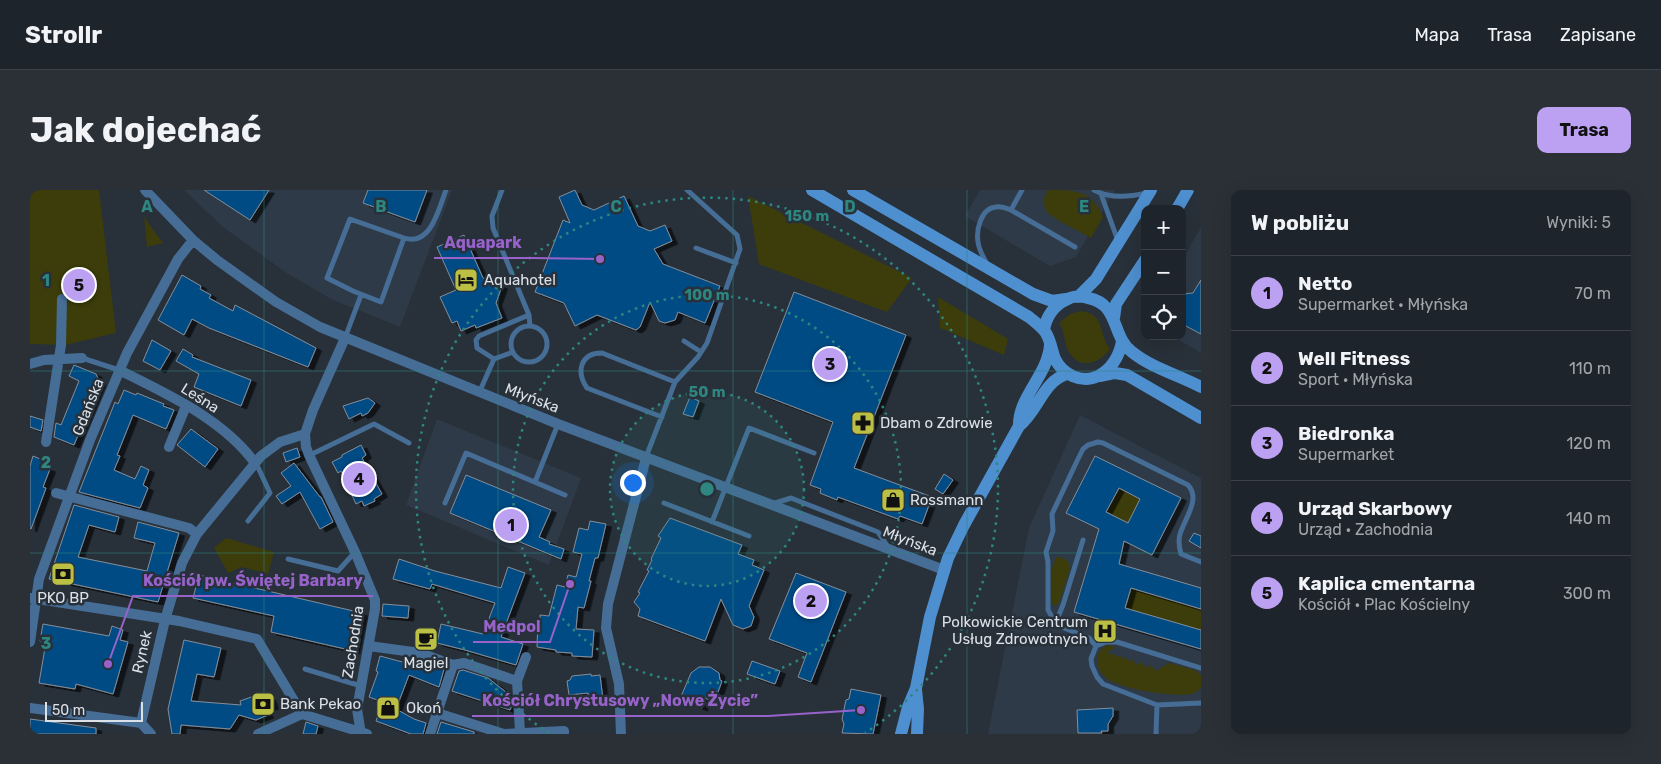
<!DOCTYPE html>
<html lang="pl">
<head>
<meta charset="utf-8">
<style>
	:root { --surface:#1e242b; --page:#2b3037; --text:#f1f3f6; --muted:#a1a4a9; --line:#3c4147; --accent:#bca0f2 }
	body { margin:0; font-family:Rubik,sans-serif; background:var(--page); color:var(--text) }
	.controls { position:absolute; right:15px; top:15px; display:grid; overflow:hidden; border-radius:10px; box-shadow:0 5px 20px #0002 }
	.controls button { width:45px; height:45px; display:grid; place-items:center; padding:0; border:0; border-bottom:1px solid var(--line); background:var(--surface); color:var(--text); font:25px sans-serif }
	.scale { position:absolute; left:15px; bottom:12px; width:98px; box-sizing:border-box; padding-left:5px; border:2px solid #dce1e7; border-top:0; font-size:14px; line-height:18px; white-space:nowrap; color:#dce1e7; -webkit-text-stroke:4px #283039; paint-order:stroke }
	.you { position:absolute; left:602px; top:292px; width:18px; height:18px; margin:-12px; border:4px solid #fff; border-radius:50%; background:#1a73e8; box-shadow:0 0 0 8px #1a73e833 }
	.badge { display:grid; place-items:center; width:32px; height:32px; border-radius:50%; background:var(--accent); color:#111; font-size:16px; font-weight:700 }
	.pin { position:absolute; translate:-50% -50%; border:2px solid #fff; box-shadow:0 1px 5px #0006 }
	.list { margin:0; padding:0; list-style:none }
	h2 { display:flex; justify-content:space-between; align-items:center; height:65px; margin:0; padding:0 20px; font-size:21px }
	h2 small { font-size:16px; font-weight:400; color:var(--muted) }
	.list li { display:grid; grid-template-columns:32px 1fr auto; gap:15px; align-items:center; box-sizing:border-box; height:75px; padding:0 20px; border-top:1px solid var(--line) }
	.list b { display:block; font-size:19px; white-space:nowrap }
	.list p { margin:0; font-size:16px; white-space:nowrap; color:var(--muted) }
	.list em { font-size:16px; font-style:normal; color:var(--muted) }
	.icon { flex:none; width:28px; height:28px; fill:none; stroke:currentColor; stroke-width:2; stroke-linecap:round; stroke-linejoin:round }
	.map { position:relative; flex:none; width:1171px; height:544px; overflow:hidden; border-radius:10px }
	header { display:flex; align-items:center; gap:30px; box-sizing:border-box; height:70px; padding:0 25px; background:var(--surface); border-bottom:1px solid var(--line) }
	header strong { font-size:24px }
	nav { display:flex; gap:28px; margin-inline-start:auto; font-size:18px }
	.intro { display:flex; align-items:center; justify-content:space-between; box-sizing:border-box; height:120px; padding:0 30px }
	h1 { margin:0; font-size:35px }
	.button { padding:12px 22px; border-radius:10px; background:var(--accent); color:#111; font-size:18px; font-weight:700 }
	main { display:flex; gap:30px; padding:0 30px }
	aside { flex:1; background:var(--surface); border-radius:10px; box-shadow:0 5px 20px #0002 }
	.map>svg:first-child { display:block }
</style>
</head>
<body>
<header>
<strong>Strollr</strong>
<nav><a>Mapa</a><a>Trasa</a><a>Zapisane</a></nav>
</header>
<div class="intro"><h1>Jak dojechać</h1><a class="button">Trasa</a></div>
<main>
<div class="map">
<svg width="1171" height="544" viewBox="0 0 1171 544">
	<defs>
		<filter id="shadow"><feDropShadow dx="5.5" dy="3" stdDeviation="0" flood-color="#0009"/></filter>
	</defs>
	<rect width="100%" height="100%" fill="#283039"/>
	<path fill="#2e3a47" d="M154,0H422L370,137L301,109L255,82L193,37Z
		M950,0H1085L1046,67L1020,76L935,26Z
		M1171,37V163L1142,146H1152V71Z
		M1050,225L1171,288V544H958L999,338Z
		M407,229L551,288L519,375L376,315Z"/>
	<path fill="#3c3d0b" d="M0,0H69L86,143L35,155L0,154Z
		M1018,0C1045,0 1062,0 1073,27L1061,48C1049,41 1027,31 1018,23C1012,17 1013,6 1018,0Z
		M718,6L882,88L857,122L729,74Z
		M114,27L133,53L117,57Z
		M908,107L978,149L974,165L910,138Z
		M1051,121C1076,124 1068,144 1080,159C1069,174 1048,181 1038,160C1034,151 1035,142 1029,133L1040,124Z
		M1089,298L1110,309L1098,333L1076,322Z
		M196,348L244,362L238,384L212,377L198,383L184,358Z
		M1026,367C1034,367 1039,370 1040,378L1029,413L1025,416L1021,413L1022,378Z
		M1101,398L1171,419V440L1095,418Z
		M1077,455L1086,457L1078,462L1080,465L1084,463L1086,467L1090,465L1092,469L1096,467L1098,471L1102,469L1106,475L1111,472L1116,478L1121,475L1126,481L1139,473L1165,480L1171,485V498C1168,501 1165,503 1161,504C1143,507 1098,500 1081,491C1067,484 1060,464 1077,455Z"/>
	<path fill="#034b84" stroke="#848e99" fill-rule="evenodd" filter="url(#shadow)" d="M174,0H239L220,30Z
		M338,0H397L385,32L333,13Z
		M545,0L552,15L564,20L594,6L608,36L620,41L635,35L642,51L624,59L633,74L690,96L675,133L648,122L645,130L635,133L629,131L620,112L610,137L606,140L567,125L545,136L534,113L505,102L533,30L540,33L529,7Z
		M434,45L453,88L472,96L466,113L472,128L446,138L445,135L431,141L427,131L422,133L410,107L426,100L407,57Z
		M45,84L59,88L54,105L40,101Z
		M152,85L171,96L170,99L181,105L179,108L203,121L205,115L286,158L278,177L179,138L162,129L154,145L128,130Z
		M1171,90V144L1152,134V104L1163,103Z
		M764,102L876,145L824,278L902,307L892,334L870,326L868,329L808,307L807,310L790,303L791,299L780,295L803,232L725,202Z
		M122,150L141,161L130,180L113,171Z
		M153,159L163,165L162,167L221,190L211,216L164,197L169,184L146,171Z
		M44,175L66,184L70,193L44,255L24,247L26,233L31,235L49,191L39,186Z
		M94,200L106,205L107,203L129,212L134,214L133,216L144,220L136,239L103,225L87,265L90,266L84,280L105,289L111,276L119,280L113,295L118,298L110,318L49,302L85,212L88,214Z
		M660,207L669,211L663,227L653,224Z
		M338,208L345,213L338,223L332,226L331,223L319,229L313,216Z
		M0,226L13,230L11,241L0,237Z
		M161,239L188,259L175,277L147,255Z
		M331,255L336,265L332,268L352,304L344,309L345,311L334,316L332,311L326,314L321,303H323L311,281L308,283L302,272L312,267V265Z
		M267,258L270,267L256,272L253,263Z
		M3,266L15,271L12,276L20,279L13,297L16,298L1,339L0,338V276Z
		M1065,266L1151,308L1122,365L1094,351L1089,374L1171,398V419L1101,398L1095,418L1171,440V459L1044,422L1069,339L1036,323ZM1089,298L1110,309L1098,333L1076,322Z
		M264,273L290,307H291L303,332L290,339L270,302L252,314L246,306L261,296L251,283Z
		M914,284L923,290L913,304L905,299Z
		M436,285L521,320L509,347L520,352L519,354L534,359L531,369L420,323Z
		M44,315L89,327L85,342L59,335L48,367L117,381L125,353L104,348L108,332L149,343L128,412L19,389Z
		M640,328L712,355L708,364L724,370L722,375L734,380L719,416L724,427L721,436L713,439L703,435L691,409L675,451L608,426L610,419L604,412L610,403L608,402L619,381L617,380L622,370L621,369L631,348L628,346Z
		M560,331L576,334L568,368H565L559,391H561L554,418L548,417L546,439L564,440L562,467L542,466V463L526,462V460L507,457L508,430H510V425L519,426L527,395L535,397L538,385L546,387L552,364L543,362L549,338L558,340Z
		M1164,343L1171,346V358L1159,351Z
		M369,369L405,381L471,398L478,377L495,383L471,447L493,454L486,475L435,460L407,453L411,434L453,444L465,413L402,394L400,399L363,389Z
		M766,383L816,402L781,492L768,487L777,463L739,449Z
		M169,385L332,423L324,461L241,442L244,426L163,408Z
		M353,414L379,416L378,428L352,426Z
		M13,434L79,446L82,436L93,440L90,450L98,452L83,504L46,494L45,499L9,493L16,452L10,451Z
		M154,450L191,458L184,487L167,484L161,511L211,515L210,511L230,504L232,509L240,507L243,516L235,519L238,525L226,530L209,525L200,539L151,535L150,544H142L138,519Z
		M350,466L376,473L377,468L388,470L414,479L409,497L379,485L366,519L384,529L396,533L393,544H381L346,531L353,512L339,507L348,482L346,481Z
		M722,471L750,481L745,494L717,484Z
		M669,477H680L689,483L690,490L692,491L688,502H685L682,511L675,508L672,518L650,509L661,483Z
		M433,480L458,488L481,506L482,515L480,520L422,501L429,481Z
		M561,484V486L570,485L573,510L559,511L558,503L539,505L537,491L540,490L542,486Z
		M821,499L851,505L843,544L812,543L814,534L812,529L816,510L819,509Z
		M1083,518V526L1078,534V541H1071L1072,543H1048L1047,520Z
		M0,529L66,538V544H0Z
		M276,532L288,536L286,544H273Z
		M411,532L444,542V544H407Z"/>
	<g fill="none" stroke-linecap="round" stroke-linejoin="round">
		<path stroke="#466d95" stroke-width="5" d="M472,0L462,26L463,38L499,125L500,136
			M992,0L981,20L1045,57
			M1064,0C1080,9 1099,7 1116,3
			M1071,4L1088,51
			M320,29L374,48L351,112L323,101L297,88Z
			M374,48C401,57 409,18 416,0
			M666,58L706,73
			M957,74C953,67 949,60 948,52C946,40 951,18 966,17C971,16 976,18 981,20
			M481 154a18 18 0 1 1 36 0a18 18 0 1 1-36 0Z
			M315,148L331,105
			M654,151L671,162
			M52,168L89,180
			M464,169L447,158L446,150L449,146L499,125
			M449,203L464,169L483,162
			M632,227L557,198C546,182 550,163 572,163L645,192
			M280,265L344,234L379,253
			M616,267L645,192L668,167L677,153L710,59L707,45L657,0
			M505,292L528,234
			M415,313L436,263L535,305
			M634,313L719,346
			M742,314L761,308L848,342L858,357
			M218,331L240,303L226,273
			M682,332L719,238L784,263
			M258,369L308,381L325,362
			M1026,432L1033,415L1053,350
			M1066,456L1059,448L1034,438L1022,427L1018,420V372L1016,362L1023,341L1022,324L1047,271L1053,259L1058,255L1068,252L1073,253L1158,295C1171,309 1155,328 1150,344C1148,351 1149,357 1151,364L1171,372
			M1171,478L1087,452H1076L1066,456L1061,469L1062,476L1067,487L1073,494L1127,515L1171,513
			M275,479L331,496
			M1126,544L1127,515"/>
		<path stroke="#466d95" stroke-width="10" d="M115,0L163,50L187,70L246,112L290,137L528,234L914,380
			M315,148L283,220L275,244L276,257L279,265L325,362L345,410V419L327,519L331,544
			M0,174L14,170L52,168
			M89,180C137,204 193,229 225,273
			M16,252L31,155L32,109
			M139,257L156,216
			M26,303L159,338L167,344L231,266L250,252L275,244
			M1,408L149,431L227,449L272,524L337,544
			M0,452L9,389L60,250L97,163L148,69L163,50
			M339,456L390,463L423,475L434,473L487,491
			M0,518L111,533
			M407,523L474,544L534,541V544
			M111,533L135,430L152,373L167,344
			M111,533L121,544
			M490,542L487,491L496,467
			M228,544L272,524
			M400,544L423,475
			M591,544L589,494L576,438L578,414L616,268"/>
		<path stroke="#4e8fcf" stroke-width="12" d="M782,0L999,127C1005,132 1012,137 1016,143C1021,152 1022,161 1025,169C1033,185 1052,194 1068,186C1082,179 1089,166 1092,152
			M823,0L1003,104L1022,111L1036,109
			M1147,19L1158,0
			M1048,107L1066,89L1121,0
			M1084,128L1086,114L1115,70
			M1014,140C1016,127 1024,115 1036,110C1042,106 1051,106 1058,108C1090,114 1081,146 1102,162C1122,178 1148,185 1171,197
			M1071,186L1085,183L1097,185L1171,228
			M989,236C988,207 1018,185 1020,155
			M886,500L888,519L887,544
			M871,544L878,517L886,498L900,427L918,368L934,335L989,236C1008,221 1013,191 1037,184"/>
	</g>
	<path fill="none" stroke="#2e8680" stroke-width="1" stroke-opacity="0.55" d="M234,0V544M468,0V544M703,0V544M937,0V544M0,181H1171M0,363H1171"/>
	<circle cx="677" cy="299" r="97" fill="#2e8680" fill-opacity=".12"/>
	<g fill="none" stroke="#2e8680" stroke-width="2.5" stroke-dasharray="2.5 5">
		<circle cx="677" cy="299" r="97"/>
		<circle cx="677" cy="299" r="194"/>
		<path d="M519 543A291 291 0 1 1 835 543"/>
	</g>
	<defs>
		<g id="hotel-square" transform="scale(1.25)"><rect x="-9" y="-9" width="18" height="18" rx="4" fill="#bbc044" stroke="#283039"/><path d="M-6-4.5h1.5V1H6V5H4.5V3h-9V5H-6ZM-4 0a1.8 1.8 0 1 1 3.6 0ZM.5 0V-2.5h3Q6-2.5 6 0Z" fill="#111"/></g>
		<g id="pharmacy-square" transform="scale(1.25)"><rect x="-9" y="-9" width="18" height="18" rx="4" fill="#bbc044" stroke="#283039"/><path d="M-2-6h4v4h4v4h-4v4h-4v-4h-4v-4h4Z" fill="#111"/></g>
		<g id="shop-square" transform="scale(1.25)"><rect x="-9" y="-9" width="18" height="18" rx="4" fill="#bbc044" stroke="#283039"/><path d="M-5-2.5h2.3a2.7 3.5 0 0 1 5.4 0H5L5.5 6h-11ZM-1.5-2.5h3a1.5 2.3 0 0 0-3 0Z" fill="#111"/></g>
		<g id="bank-square" transform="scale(1.25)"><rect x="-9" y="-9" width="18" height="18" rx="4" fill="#bbc044" stroke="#283039"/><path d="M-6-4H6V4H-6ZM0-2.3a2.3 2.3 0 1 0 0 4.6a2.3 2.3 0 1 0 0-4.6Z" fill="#111"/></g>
		<g id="hospital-square" transform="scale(1.25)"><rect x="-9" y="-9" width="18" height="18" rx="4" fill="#bbc044" stroke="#283039"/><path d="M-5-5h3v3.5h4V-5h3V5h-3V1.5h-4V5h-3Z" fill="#111"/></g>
		<g id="cafe-square" transform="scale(1.25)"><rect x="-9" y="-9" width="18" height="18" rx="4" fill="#bbc044" stroke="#283039"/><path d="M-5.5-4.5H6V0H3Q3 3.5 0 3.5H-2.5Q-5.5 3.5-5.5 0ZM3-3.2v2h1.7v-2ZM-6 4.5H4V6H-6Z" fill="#111"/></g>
	</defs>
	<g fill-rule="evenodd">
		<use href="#hotel-square" x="436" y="90"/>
		<use href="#pharmacy-square" x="833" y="233"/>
		<use href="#shop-square" x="863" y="310"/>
		<use href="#bank-square" x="33" y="384"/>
		<use href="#hospital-square" x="1075" y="441"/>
		<use href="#cafe-square" x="396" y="449"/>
		<use href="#bank-square" x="233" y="514"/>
		<use href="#shop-square" x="358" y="518"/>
	</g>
	<g text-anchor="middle" stroke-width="5" stroke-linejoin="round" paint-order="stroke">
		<g font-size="15" fill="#dce1e7" stroke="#283039" text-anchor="start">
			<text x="454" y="95">Aquahotel</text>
			<text x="850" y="238">Dbam o Zdrowie</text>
			<text x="880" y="315">Rossmann</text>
			<text x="33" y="413" text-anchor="middle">PKO BP</text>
			<text x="1058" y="437" text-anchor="end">Polkowickie Centrum<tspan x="1058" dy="17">Usług Zdrowotnych</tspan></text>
			<text x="396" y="478" text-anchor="middle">Magiel</text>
			<text x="250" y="519">Bank Pekao</text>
			<text x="376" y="523">Okoń</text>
		</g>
		<g font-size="15" fill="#dce1e7" stroke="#283039">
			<text transform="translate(170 208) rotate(32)" y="5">Leśna</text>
			<text transform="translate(502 208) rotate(21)" y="5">Młyńska</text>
			<text transform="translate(58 217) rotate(-68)" y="5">Gdańska</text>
			<text transform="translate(880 351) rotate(21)" y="5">Młyńska</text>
			<text transform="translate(323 452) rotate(-81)" y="5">Zachodnia</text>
			<text transform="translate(112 462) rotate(-77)" y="5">Rynek</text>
		</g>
	</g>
	<g font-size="16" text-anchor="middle" font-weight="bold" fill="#2e8680" stroke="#283039" stroke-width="5" stroke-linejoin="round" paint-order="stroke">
		<text x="117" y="22">A</text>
		<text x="351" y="22">B</text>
		<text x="586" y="22">C</text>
		<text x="820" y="22">D</text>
		<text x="1054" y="22">E</text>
		<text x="16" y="96">1</text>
		<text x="16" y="278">2</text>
		<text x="16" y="459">3</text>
	</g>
	<circle cx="677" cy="299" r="8" fill="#2e8680" stroke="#283039" stroke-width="2.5"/>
	<g font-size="15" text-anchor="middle" font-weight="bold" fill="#2e8680" stroke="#283039" stroke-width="5" stroke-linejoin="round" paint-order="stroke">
		<text x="777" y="31">150 m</text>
		<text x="677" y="110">100 m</text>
		<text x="677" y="207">50 m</text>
	</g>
	<path fill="none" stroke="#9862cb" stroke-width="2" d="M570 69L502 68H404M78 474L103 406H343M540 394L520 452H443M831 520L738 526H442"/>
	<g fill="#9862cb" stroke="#283039" stroke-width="2">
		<circle cx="570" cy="69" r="5"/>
		<circle cx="78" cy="474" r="5"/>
		<circle cx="540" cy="394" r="5"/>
		<circle cx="831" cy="520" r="5"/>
	</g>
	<g font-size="16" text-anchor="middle" font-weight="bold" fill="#9862cb" stroke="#283039" stroke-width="5" stroke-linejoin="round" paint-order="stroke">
		<text x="453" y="58">Aquapark</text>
		<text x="223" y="396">Kościół pw. Świętej Barbary</text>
		<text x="482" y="442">Medpol</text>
		<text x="590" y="516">Kościół Chrystusowy „Nowe Życie”</text>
	</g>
</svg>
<div class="controls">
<button>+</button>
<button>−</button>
<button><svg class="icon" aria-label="locate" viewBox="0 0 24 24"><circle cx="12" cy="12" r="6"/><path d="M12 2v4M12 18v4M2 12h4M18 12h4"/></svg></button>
</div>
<div class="scale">50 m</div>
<div class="you"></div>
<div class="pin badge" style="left:481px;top:335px">1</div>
<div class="pin badge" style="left:781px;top:411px">2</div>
<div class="pin badge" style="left:800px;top:174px">3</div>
<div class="pin badge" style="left:329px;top:289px">4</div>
<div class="pin badge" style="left:49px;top:95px">5</div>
</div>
<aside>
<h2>W pobliżu<small>Wyniki: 5</small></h2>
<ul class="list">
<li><span class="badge">1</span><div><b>Netto</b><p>Supermarket · Młyńska</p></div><em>70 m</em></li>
<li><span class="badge">2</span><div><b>Well Fitness</b><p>Sport · Młyńska</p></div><em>110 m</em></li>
<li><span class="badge">3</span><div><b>Biedronka</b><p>Supermarket</p></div><em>120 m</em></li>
<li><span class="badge">4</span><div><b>Urząd Skarbowy</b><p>Urząd · Zachodnia</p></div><em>140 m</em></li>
<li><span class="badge">5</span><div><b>Kaplica cmentarna</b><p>Kościół · Plac Kościelny</p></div><em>300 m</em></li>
</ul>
</aside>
</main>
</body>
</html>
